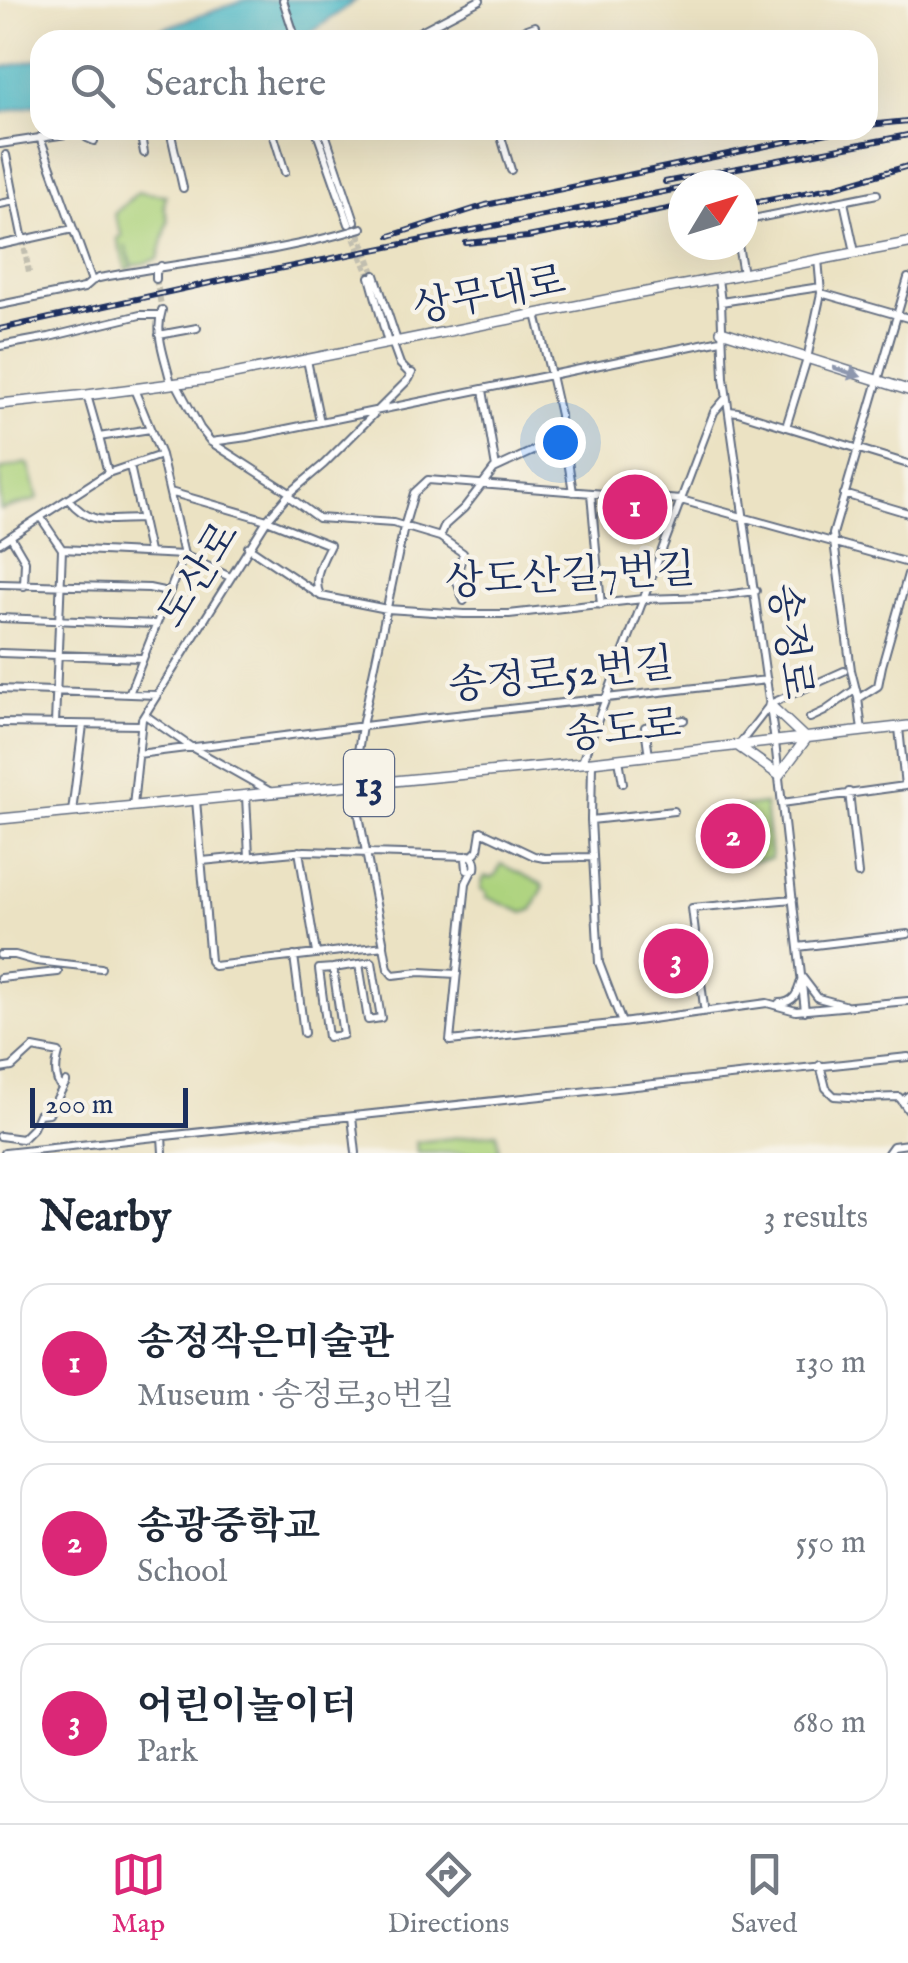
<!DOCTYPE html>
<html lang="en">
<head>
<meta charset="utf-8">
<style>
	:root { --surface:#fff; --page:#f2f2f3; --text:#1f2937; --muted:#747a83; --line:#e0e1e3; --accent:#db2777 }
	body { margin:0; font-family:"IM FELL English","Noto Serif KR",serif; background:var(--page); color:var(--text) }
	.compass { position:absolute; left:668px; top:170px; width:90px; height:90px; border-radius:50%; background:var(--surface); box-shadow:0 10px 40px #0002; rotate:52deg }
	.scale { position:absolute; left:30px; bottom:25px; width:158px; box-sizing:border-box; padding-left:10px; border:5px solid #1b2f5e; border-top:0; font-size:28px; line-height:35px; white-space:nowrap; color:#1b2f5e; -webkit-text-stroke:8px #f7f3e8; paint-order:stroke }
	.you { position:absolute; left:560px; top:442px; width:35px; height:35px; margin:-25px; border:8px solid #fff; border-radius:50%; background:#1a73e8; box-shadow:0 0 0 15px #1a73e833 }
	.badge { display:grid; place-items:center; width:65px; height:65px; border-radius:50%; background:var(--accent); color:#fff; font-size:32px; font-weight:700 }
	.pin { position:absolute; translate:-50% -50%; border:5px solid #fff; box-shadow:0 2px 10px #0006 }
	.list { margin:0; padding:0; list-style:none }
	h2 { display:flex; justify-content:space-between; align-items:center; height:130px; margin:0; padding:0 40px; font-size:42px }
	h2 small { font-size:32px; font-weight:400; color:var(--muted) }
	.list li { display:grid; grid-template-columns:65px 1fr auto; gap:30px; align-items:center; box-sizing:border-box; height:160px; margin:0 20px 20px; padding:0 20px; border:2px solid var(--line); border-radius:30px }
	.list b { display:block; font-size:38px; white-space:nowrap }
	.list p { margin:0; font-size:32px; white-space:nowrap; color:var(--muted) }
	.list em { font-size:32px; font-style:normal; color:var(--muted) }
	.icon { flex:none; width:55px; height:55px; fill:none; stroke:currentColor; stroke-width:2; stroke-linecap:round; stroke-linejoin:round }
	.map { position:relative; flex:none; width:908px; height:1153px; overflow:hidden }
	.search { position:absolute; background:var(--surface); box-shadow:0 10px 40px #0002; left:30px; right:30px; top:30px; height:110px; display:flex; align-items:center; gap:25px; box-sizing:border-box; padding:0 35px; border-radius:30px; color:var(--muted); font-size:38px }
	.sheet { height:670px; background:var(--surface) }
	nav { display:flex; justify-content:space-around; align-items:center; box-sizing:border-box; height:140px; border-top:2px solid var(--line); background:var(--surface); font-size:28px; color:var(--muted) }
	nav a { display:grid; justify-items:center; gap:5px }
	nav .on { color:var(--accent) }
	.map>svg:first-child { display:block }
</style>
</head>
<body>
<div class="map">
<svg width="908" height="1153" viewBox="0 0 908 1153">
	<rect width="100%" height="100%" fill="#f7f3e8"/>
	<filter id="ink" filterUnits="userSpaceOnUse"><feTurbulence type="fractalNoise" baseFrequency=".01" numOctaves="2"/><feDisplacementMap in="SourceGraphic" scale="20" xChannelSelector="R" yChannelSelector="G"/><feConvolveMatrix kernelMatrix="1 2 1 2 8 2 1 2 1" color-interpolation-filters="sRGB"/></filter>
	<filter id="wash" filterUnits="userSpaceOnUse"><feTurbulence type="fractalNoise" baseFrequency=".0048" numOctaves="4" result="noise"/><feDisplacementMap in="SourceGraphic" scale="40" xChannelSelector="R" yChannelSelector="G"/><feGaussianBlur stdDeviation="2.25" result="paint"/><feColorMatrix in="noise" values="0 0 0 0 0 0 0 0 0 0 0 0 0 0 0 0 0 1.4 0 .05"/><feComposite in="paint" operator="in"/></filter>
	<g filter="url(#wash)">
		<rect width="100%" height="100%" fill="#ebe2c3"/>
		<path fill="#add37e" stroke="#64816e" stroke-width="2.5" d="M138,192L166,195L164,205L168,221L158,259L133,266L125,246L132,268L126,270L117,238L122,236L114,214Z
			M26,463L29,465L38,498L36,500L0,510V470Z
			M765,804L771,859L739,863L732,808Z
			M501,864L542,884L543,888L532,910L524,913L486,897L487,893L481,889L482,882L485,876L490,878L496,875Z
			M497,1133L499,1153H417L416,1142Z"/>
		<path fill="#4cb9c7" stroke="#347492" stroke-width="2.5" d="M245,0H356L301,40H130Z
			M40,59V104L0,113V68Z"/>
	</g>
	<g filter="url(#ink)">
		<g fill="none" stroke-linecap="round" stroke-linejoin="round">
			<path stroke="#c1beaf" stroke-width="6" stroke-dasharray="6 3" stroke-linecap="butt" d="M356,225L375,275
				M351,230L370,277
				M23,240L29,273
				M156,279L162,310"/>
			<g stroke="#646e81" stroke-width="10">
				<path id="minor" d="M283,0L296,40
					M466,30L470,40
					M404,40L480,0
					M524,40L521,31L535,26
					M140,130L144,153
					M170,130L183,188
					M272,130L285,172
					M316,130L349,224
					M324,130L355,222
					M499,130L511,170
					M86,131L87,138L94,141
					M40,137L92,281
					M0,144L93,130
					M6,155L15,201
					M844,202L855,252
					M0,204L15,201L23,240
					M743,221L877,194
					M0,245L73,229
					M738,245L743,274
					M375,275L397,341
					M370,277L388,343
					M156,279V272L161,266
					M718,279L721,302L724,378L775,742L805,1011
					M821,293L908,318
					M721,302L820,287
					M0,305L84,288L92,281L99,278C187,261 277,254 362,228
					M162,310C154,335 166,359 171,384
					M159,335L197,328
					M0,346L49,337L140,315H160
					M307,360L320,422
					M176,383L200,428L211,442L290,493
					M483,390L496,468
					M87,395L99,437L150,429
					M729,411L738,412L908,464
					M786,427L807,359L821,293L818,259
					M99,437L108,473
					M211,442L247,437L551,375L536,314
					M561,442L568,461L573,492
					M130,466L149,552
					M170,492L267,520L330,545C322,561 312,578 320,595
					M591,494L601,605
					M844,494L908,513
					M288,496L318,518L393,523L440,537L463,553L456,579L464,601
					M69,500C91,527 111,519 142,519
					M41,518L62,549
					M11,537L25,561L24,586
					M440,537L445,525L464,508L494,469L539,448L561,442L560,415L551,375L721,340
					M0,543L108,473L161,455
					M248,547L321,596L387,609L464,614H509L643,599L709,597L756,591
					M0,584L149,588L168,592
					M0,618L156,624
					M0,653L141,658
					M0,689L157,695
					M129,694L184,555L161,455L134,389
					M859,698L878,686L882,666L908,574
					M770,704L844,671
					M145,715L191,747L271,792
					M810,718L825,711L856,689
					M0,723L140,725
					M55,724L62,549L184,555L230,577
					M862,731L858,698L851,670L833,534L908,278
					M738,746L769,706
					M138,754L429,718L767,680
					M649,756L645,727L684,720
					M619,759L623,783
					M582,762L714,412L726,398
					M592,762L591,820L599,963L622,1023
					M849,792L858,874
					M246,796L249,856
					M196,800L210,961L214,966L384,946L353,784L362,726L404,527L414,493L428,480L681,500L908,563
					M782,803L905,786L899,728
					M133,806L142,719L267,520L290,493L324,464L409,379L412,373H409L400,364L392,342
					M72,812L83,725
					M591,820L674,811
					M299,851L316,953
					M469,855C475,857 476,864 475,869L471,871L467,870L466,858Z
					M472,856L478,850L481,831L534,856L544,858L592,857
					M202,861L305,851L467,856
					M472,871L466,883L450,1041L622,1023L767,1003L796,1011L908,1001
					M384,946L388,969L393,975L420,972L457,974
					M798,947L908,934
					M0,955H15L36,961L101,968
					M294,956L304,1033
					M333,968L343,1035L328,1037L319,969Z
					M333,968L372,962L381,1018L368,1020L359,964
					M0,978L58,972
					M779,1003C796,1003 798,991 802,977L818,998L844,1005
					M704,1007L692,908L793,899
					M820,1065L826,1088L834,1096L863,1098L899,1097L902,1101L908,1096
					M0,1069L12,1067L33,1048L59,1053C56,1064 53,1079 62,1088
					M902,1101L908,1110
					M352,1117L356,1153
					M0,1136L22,1139L33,1128L39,1114L49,1113L66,1082
					M162,1136L163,1153
					M5,1153L908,1057
					M888,1153L893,1146L908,1144"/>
			</g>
			<g stroke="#646e81" stroke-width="12">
				<path id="major" d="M721,331L908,390
					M0,404L87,395L209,379L636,294L908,243
					M738,746L779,775L806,739L770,705
					M0,819L592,762L908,726"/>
			</g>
			<use href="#minor" stroke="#fff" stroke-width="6"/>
			<use href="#major" stroke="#fff" stroke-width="9"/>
			<g stroke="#1b2f5e" stroke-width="6">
				<path id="rail" d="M868,125L908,121
					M665,182L908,135
					M743,205L835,187L908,166
					M390,236L486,205L842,130
					M466,243L528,237L683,206
					M0,329L228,279L683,188"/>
			</g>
			<use href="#rail" stroke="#f7f3e8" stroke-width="2.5" stroke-dasharray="8" stroke-linecap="butt"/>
		</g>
		<defs><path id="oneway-solid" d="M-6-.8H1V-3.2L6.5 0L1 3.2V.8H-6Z" transform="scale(2.5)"/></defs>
		<use fill="#8d97ae" href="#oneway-solid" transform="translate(847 372) rotate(18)"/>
	</g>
	<g text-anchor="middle" stroke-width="9" stroke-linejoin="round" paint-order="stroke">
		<rect fill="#f7f3e8" stroke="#5d6a87" stroke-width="2.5" x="344" y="750" width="50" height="66" rx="8"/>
		<g font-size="38" font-weight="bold" fill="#1b2f5e">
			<text x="369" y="796">13</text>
		</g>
		<g font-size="40" fill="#1b2f5e" stroke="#f7f3e8">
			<text transform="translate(489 293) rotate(-11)" y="14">상무대로</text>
			<text transform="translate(197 574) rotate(-58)" y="14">도산로</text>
			<text transform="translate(570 574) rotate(-3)" y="14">상도산길7번길</text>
			<text transform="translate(792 641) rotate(82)" y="14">송정로</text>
			<text transform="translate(561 673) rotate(-6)" y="14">송정로52번길</text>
			<text transform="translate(623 728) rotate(-6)" y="14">송도로</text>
		</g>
	</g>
</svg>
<svg class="compass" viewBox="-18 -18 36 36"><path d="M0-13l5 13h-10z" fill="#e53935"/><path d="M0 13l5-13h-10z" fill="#747a83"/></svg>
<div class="scale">200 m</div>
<div class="you"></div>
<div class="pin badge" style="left:635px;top:507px">1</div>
<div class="pin badge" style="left:733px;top:836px">2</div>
<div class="pin badge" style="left:676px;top:961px">3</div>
<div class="search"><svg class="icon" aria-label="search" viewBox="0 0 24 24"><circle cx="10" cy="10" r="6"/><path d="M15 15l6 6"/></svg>Search here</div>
</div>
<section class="sheet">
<h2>Nearby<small>3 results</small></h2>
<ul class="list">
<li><span class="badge">1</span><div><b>송정작은미술관</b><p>Museum · 송정로30번길</p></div><em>130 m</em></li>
<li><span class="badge">2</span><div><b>송광중학교</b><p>School</p></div><em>550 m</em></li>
<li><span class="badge">3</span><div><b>어린이놀이터</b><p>Park</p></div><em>680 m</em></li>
</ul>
</section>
<nav>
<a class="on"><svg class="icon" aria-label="map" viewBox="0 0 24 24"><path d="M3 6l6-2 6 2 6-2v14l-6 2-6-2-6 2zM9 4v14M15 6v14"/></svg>Map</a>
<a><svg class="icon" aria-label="directions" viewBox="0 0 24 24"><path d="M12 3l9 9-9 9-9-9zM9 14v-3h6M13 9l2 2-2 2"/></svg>Directions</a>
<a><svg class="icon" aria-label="saved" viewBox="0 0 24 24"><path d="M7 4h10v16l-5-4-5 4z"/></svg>Saved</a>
</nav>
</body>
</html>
